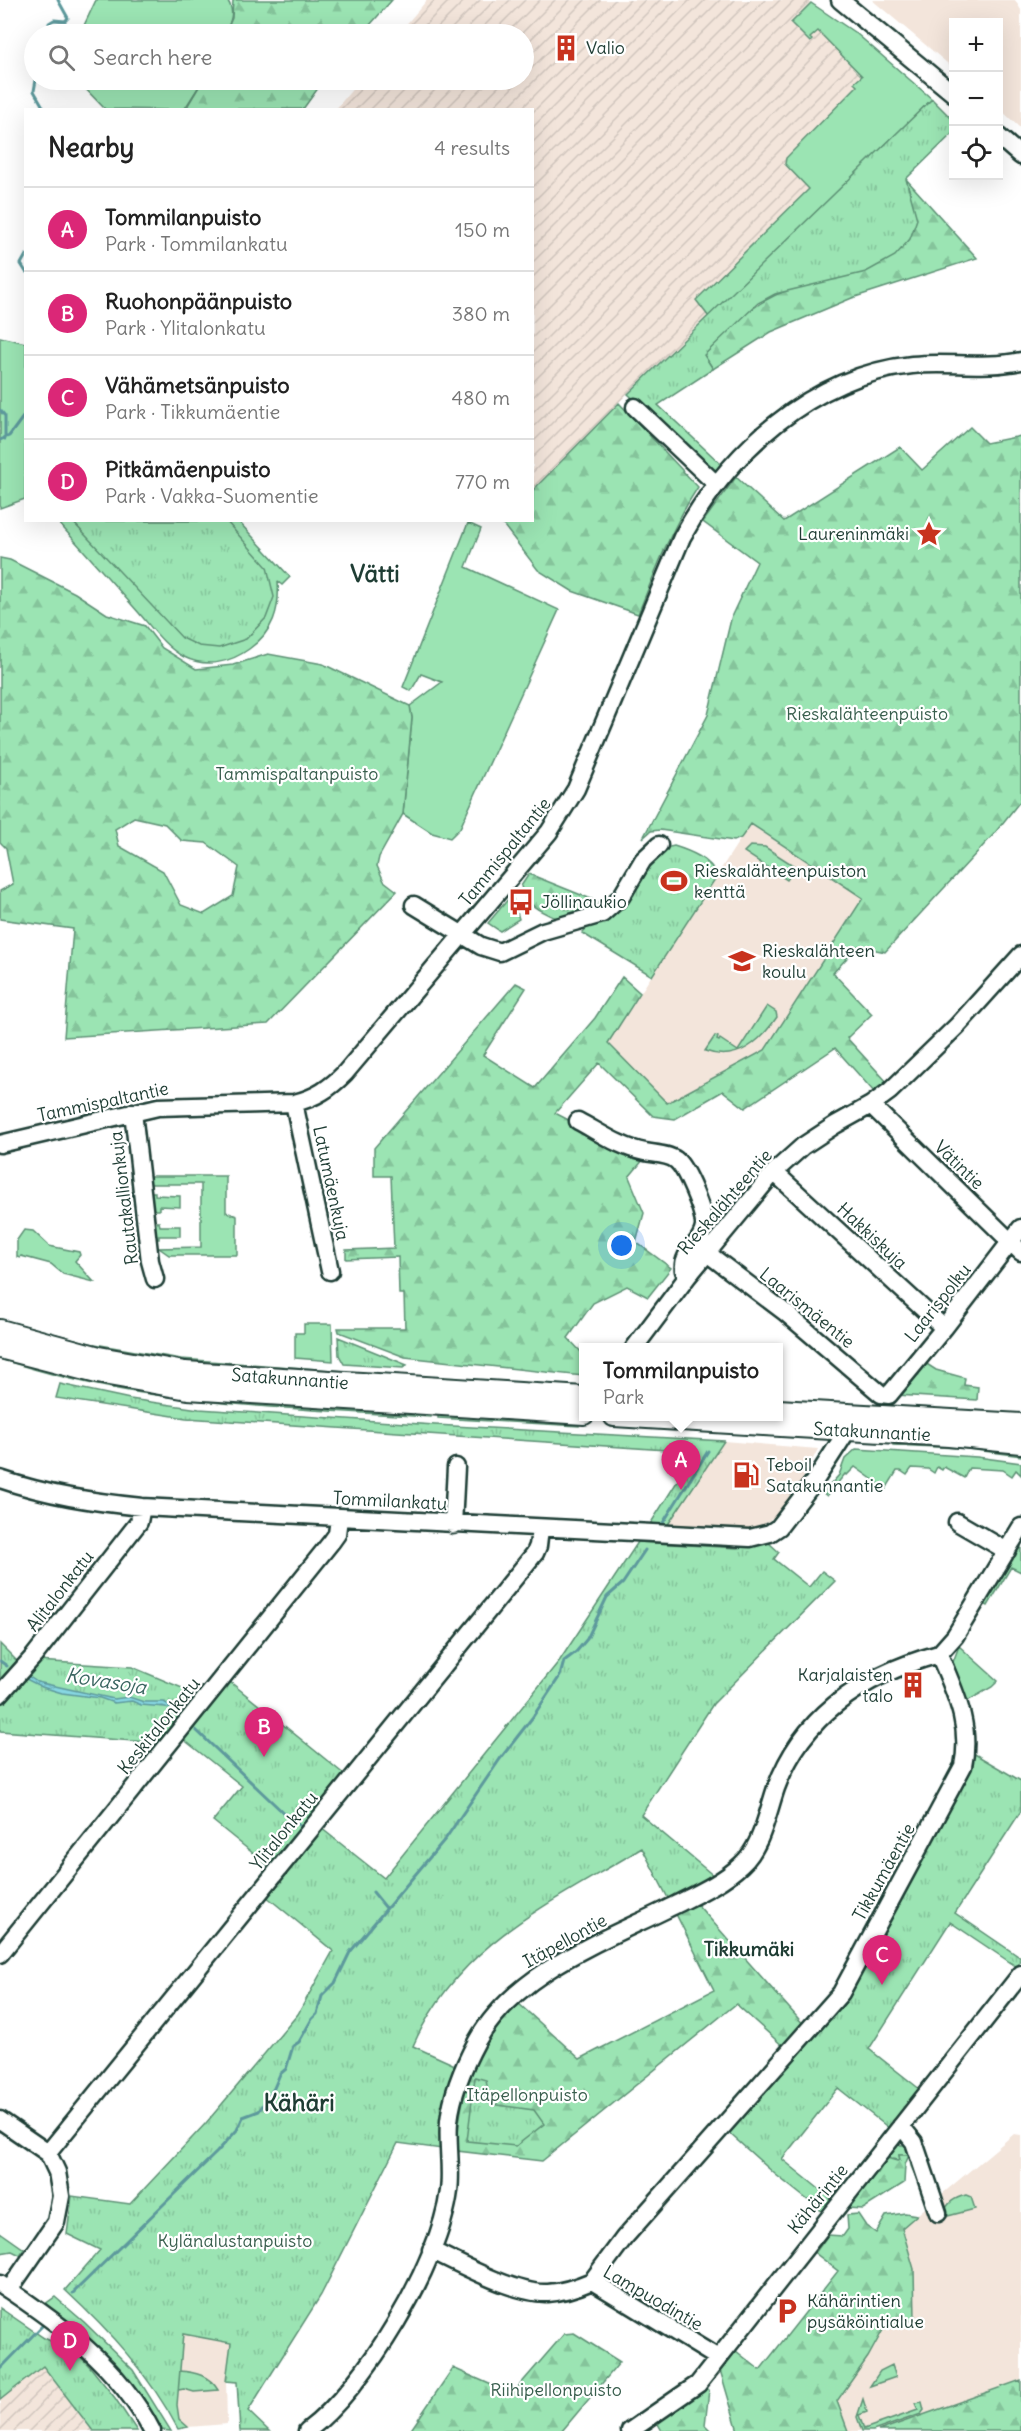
<!DOCTYPE html>
<html lang="en">
<head>
<meta charset="utf-8">
<style>
	:root { --surface:#fff; --page:#f2f2f2; --text:#222; --muted:#767676; --line:#e0e0e0; --accent:#db2777 }
	body { margin:0; font-family:Delius,sans-serif; background:var(--page); color:var(--text) }
	.controls { position:absolute; right:18px; top:18px; display:grid; overflow:hidden; border-radius:0px; box-shadow:0 6px 24px #0002 }
	.controls button { width:54px; height:54px; display:grid; place-items:center; padding:0; border:0; border-bottom:2px solid var(--line); background:var(--surface); color:var(--text); font:30px sans-serif }
	.you { position:absolute; left:622px; top:1246px; width:21px; height:21px; margin:-15px; border:4px solid #fff; border-radius:50%; background:#1a73e8; box-shadow:0 0 0 9px #1a73e833 }
	.badge { display:grid; place-items:center; width:39px; height:39px; border-radius:50%; background:var(--accent); color:#fff; font-size:20px; font-weight:700 }
	.pin { position:absolute; translate:-50% -50px; filter:drop-shadow(0 2px 3px #0008) }
	.pin::after { content:''; position:absolute; top:32px; width:21px; height:18px; background:inherit; clip-path:polygon(0 0,100% 0,50% 100%) }
	.popup { position:absolute; left:579px; top:1343px; width:204px; height:78px; box-sizing:border-box; display:grid; place-content:center; border-radius:0px; background:var(--surface); filter:drop-shadow(0 2px 4px #0005); font-size:20px; white-space:nowrap; color:var(--muted) }
	.popup b { font-size:22px; color:var(--text) }
	.popup::after { content:''; position:absolute; left:50%; top:100%; margin-left:-12px; border:12px solid transparent; border-top-color:var(--surface) }
	.list { margin:0; padding:0; list-style:none }
	h2 { display:flex; justify-content:space-between; align-items:center; height:78px; margin:0; padding:0 24px; font-size:26px }
	h2 small { font-size:20px; font-weight:400; color:var(--muted) }
	.list li { display:grid; grid-template-columns:39px 1fr auto; gap:18px; align-items:center; box-sizing:border-box; height:84px; padding:0 24px; border-top:2px solid var(--line) }
	.list b { display:block; font-size:22px; white-space:nowrap }
	.list p { margin:0; font-size:20px; white-space:nowrap; color:var(--muted) }
	.list em { font-size:20px; font-style:normal; color:var(--muted) }
	.icon { flex:none; width:33px; height:33px; fill:none; stroke:currentColor; stroke-width:2; stroke-linecap:round; stroke-linejoin:round }
	.map { position:relative; flex:none; width:1021px; height:2431px; overflow:hidden }
	.search { position:absolute; background:var(--surface); box-shadow:0 6px 24px #0002; left:24px; top:24px; width:510px; height:66px; display:flex; align-items:center; gap:15px; box-sizing:border-box; padding:0 21px; border-radius:33px; color:var(--muted); font-size:22px }
	.panel { position:absolute; background:var(--surface); box-shadow:0 6px 24px #0002; left:24px; top:108px; width:510px; height:414px; border-radius:0px }
	.map>svg:first-child { display:block }
</style>
</head>
<body>
<div class="map">
<svg width="1021" height="2431" viewBox="0 0 1021 2431">
	<defs>
		<pattern id="industrial-furrows" width="10" height="10" patternUnits="userSpaceOnUse" patternTransform="scale(1.5)"><rect width="10" height="10" fill="#f3e5db"/><path d="M-1 1l2-2M0 10L10 0M9 11l2-2" fill="none" stroke="#d0c5bd"/></pattern>
		<pattern id="forest-firs" width="22" height="20" patternUnits="userSpaceOnUse" patternTransform="scale(1.5)"><rect width="22" height="20" fill="#9be4b3"/><path d="M5 1l3.5 6h-7zM16 11l3.5 6h-7z" fill="#85c49b"/></pattern>
		<pattern id="park-tufts" width="24" height="20" patternUnits="userSpaceOnUse" patternTransform="scale(1.5)"><rect width="24" height="20" fill="#9be4b3"/><path d="M3 7l-1-3M5 7V3M7 7l1-3M15 17l-1-3M17 17v-4M19 17l1-3" fill="none" stroke="#85c49b"/></pattern>
		<pattern id="water-ripples" width="26" height="14" patternUnits="userSpaceOnUse" patternTransform="scale(1.5)"><rect width="26" height="14" fill="#87d7e2"/><path d="M2 4q2-2 4 0t4 0M15 11q2-2 4 0t4 0" fill="none" stroke="#74b9c2"/></pattern>
	</defs>
	<rect width="100%" height="100%" fill="#fff"/>
	<filter id="ink" filterUnits="userSpaceOnUse"><feTurbulence type="fractalNoise" baseFrequency=".0167" numOctaves="2"/><feDisplacementMap in="SourceGraphic" scale="12" xChannelSelector="R" yChannelSelector="G"/><feConvolveMatrix kernelMatrix="1 2 1 2 8 2 1 2 1" color-interpolation-filters="sRGB"/></filter>
	<g filter="url(#ink)">
		<path fill="#f3e5db" d="M872,0H1015L1021,10V129L999,108L998,22H954L953,68Z
			M750,824L864,898L765,1050L667,1103L608,1043Z
			M724,1441L818,1449L795,1494L782,1511L758,1529L748,1532L665,1529Z
			M1014,2134L1021,2135V2391L903,2431H844L832,2396L894,2234Z
			M183,2334L231,2343L226,2379L227,2424L188,2427L179,2419L177,2405Z"/>
		<path fill="url(#industrial-furrows)" d="M427,0H807L857,34L932,99L628,393L533,490L532,110H335L360,80H524V34H398Z
			M43,2366L89,2427L92,2428L93,2431H0V2400Z"/>
		<path fill="#9be4b3" stroke="#5d9074" stroke-width="1.5" d="M96,0H227C236,11 230,23 225,34H80Z
			M811,3L857,34L932,99L709,317L696,300L809,189L785,164L786,158L857,86L854,83L862,76L818,31L810,38L812,40L810,42L791,23Z
			M77,80H203L184,110L105,109Z
			M0,337L26,343L25,499L0,508Z
			M57,521H238L290,577L282,585L278,582C280,610 273,632 249,649C230,663 206,668 184,657C166,648 152,628 139,613C112,582 84,551 57,521Z
			M468,523L481,529L466,567L559,610L460,828L450,838L432,833L403,814L412,718L410,706L442,682L421,674L411,691L403,687Z
			M750,846L765,847L796,867L787,880L744,852Z
			M510,897L513,899L519,919L500,931L488,923Z
			M767,1006L776,1012L777,1017C760,1042 737,1063 705,1051L715,1036L718,1037L717,1040L719,1041L720,1039L738,1051Z
			M149,1176H226V1212L237,1216V1255H169L159,1248L201,1247V1184H150Z
			M150,1192H155V1195L180,1196V1207L159,1206V1210H151Z
			M152,1222H159L160,1226H180V1236H159V1239H153Z
			M24,1230L33,1231L49,1246L79,1252L80,1255L75,1261L94,1282L63,1274L51,1264L21,1256L20,1258L17,1257V1240Z
			M0,1319L89,1343L181,1359L398,1375L389,1379L138,1358L0,1325Z
			M304,1324H332L333,1361L295,1358V1333H304Z
			M0,1354L432,1410L431,1417C330,1411 229,1407 129,1391C86,1384 42,1372 0,1359Z
			M438,1410L579,1419V1426L438,1418Z
			M893,1438L1021,1450V1456L960,1448L893,1445Z
			M856,1449L977,1457L1021,1463V1475L1016,1470L1012,1476L1003,1470L969,1468L964,1478L944,1467L942,1470L937,1467L934,1473L928,1469L912,1468L907,1475L901,1471H897L886,1489L855,1467L847,1475L845,1474L827,1496L823,1493L839,1475L845,1459Z
			M1021,1542V1572L1011,1567L988,1606L984,1604Z
			M959,1646L998,1681L992,1687L966,1702L953,1662Z
			M904,2143L907,2144L927,2203L911,2166L909,2155H899L900,2160L893,2159L878,2173H875L896,2145H903Z
			M966,2195L971,2197L975,2209L944,2217L943,2214C948,2202 954,2198 966,2195Z
			M55,2297L84,2322L133,2370L171,2431L160,2430L90,2341L45,2304Z
			M892,2365L896,2377L870,2386L880,2371Z
			M179,2371C195,2372 209,2375 218,2390L194,2392L184,2389L178,2390Z
			M863,2399L867,2412L859,2415L864,2429L918,2410L915,2403L922,2402L924,2410L921,2414L873,2431H862L857,2417Z"/>
		<path fill="url(#forest-firs)" stroke="#5d9074" stroke-width="1.5" fill-rule="evenodd" d="M233,0H392L362,34H225L232,18Z
			M203,80H324L303,109H188V105Z
			M906,179L977,258L852,298L771,332L713,369L704,355C733,326 754,299 795,288L910,193Z
			M619,403L698,487C672,526 656,570 638,614L572,591L538,570L501,522L532,520L533,490Z
			M970,427L986,443L1021,436V800L994,834L885,952L858,946L833,973L872,1014L847,1038L887,1082L875,1093L835,1048L745,1108L723,1091L675,1119L653,1116L599,1063L555,1113L644,1159L629,1177L644,1213L636,1242L671,1268L648,1297L627,1286L593,1303L568,1338L583,1354V1376L405,1357L339,1332L338,1328H405L404,1294H399L398,1257L346,1259V1250L394,1248L391,1176H374V1148L516,983L526,988L483,1055L535,1088L595,1018L622,977L640,993L608,1043L667,1103L765,1050L863,898L751,824L741,838L734,841L660,830L651,831L643,838L708,715L732,615L757,562L703,522L736,477L784,521L900,447L922,470Z
			M0,558L10,560L75,593L107,614L145,626L162,648L196,669L233,665L268,654L323,664L410,706L412,718L403,814L379,857L377,866L384,881L397,891L268,1024L64,1037L73,929L0,919V891L13,884L6,848L0,842ZM134,817L165,824L182,841L206,843L239,867L233,896L204,914L181,905L163,871L119,846L115,829Z
			M529,874L601,903L597,912L558,919C542,912 524,905 521,886Z
			M922,1361L936,1370L965,1378L964,1385L978,1387L977,1400L897,1395Z
			M696,1903L805,2026L785,2048L736,2004L542,2161L457,2151C458,2095 477,2043 518,2003L580,2059L714,1990L676,1914Z
			M899,2155H909L905,2165L904,2183L863,2209L848,2208L875,2173H878L887,2158L897,2161L900,2160Z
			M905,2213L917,2215L902,2228L914,2269L915,2319L883,2330L868,2357L837,2401L848,2431H738L720,2370L736,2351L760,2370L838,2271L815,2253L828,2235L843,2236L848,2229L847,2215L858,2214L866,2226L876,2233L886,2216Z
			M574,2333L620,2362L562,2431H410L453,2368L512,2394L564,2334Z
			M1021,2380V2431H878Z
			M705,2386L709,2390L705,2425L711,2431H662L657,2422L694,2398Z"/>
		<path fill="url(#park-tufts)" stroke="#5d9074" stroke-width="1.5" d="M932,99L953,120V133L906,179L917,219L910,239L895,256L866,272L775,294L758,303L704,355L713,369L658,405L721,464L714,473L628,394Z
			M72,521H226L267,567L274,597L266,618L246,639L219,648L199,646L182,638Z
			M674,846C690,851 711,859 717,876L652,976L582,933L661,849Z
			M338,1337L407,1365L403,1368L344,1364L339,1355Z
			M60,1384L130,1399L199,1409L435,1425L724,1441L665,1529H647L696,1452L186,1418L56,1398Z
			M638,1542L737,1548L769,1543L779,1552L774,1559L809,1587L822,1571L835,1581L713,1704L641,1815L715,1877L669,1900L642,1848C550,1904 458,1943 413,2046L457,2066L442,2149L398,2143L321,2295L248,2411L269,2431H240L237,2382L226,2381L231,2343L183,2334L177,2405L179,2419L188,2427L178,2429C150,2375 109,2331 65,2290L100,2250L67,2234L72,2196L130,2204L206,2123L298,2014L333,1951L266,1896L321,1828L384,1878L560,1660Z
			M0,1644L17,1661L0,1682Z
			M37,1661L132,1667L199,1695L161,1743L0,1731V1703Z
			M229,1681L345,1775L270,1867L213,1821L242,1786L183,1739Z
			M973,1753L1021,1781V1811L955,1913L1021,1958L1017,1967L950,1922L869,2049L921,2090L890,2129L838,2088L782,2159L834,2201L824,2213L776,2175L729,2133L845,2003L962,1787Z
			M475,2077L486,2080L490,2104L534,2110L544,2124L516,2146L467,2141Z
			M0,2232L24,2249L20,2255L12,2251L0,2253Z
			M0,2308L44,2338L76,2352L91,2368L115,2398L137,2431H93L43,2366L0,2400Z"/>
		<path fill="url(#water-ripples)" stroke="#5d999c" stroke-width="1.5" d="M28,1676L37,1682L114,1699L129,1697L144,1702H164L180,1712L178,1716L172,1709L165,1707L141,1705L132,1701L114,1703L100,1698L62,1693L42,1687L26,1679Z"/>
		<g fill="none" stroke-linecap="round" stroke-linejoin="round">
			<path stroke="#5d999c" stroke-width="3" d="M50,34L49,23L54,20L65,21L68,18L58,0
				M36,80L34,91L45,110
				M26,255L21,264L26,272
				M0,410L5,416V439
				M0,440L9,436L26,413
				M661,1526L708,1451
				M0,1661L7,1666
				M196,1730L289,1818L300,1825
				M373,1892L386,1908
				M73,2293L217,2152L237,2130L243,2117L259,2111L274,2088L280,2074L286,2069L293,2046L299,2042L312,2019L317,2014L322,1996L335,1983L350,1952L446,1838L500,1759L532,1718L560,1676L564,1661L576,1652L587,1639L607,1597L623,1583L645,1550
				M0,2369L42,2326"/>
			<g stroke="#1f3d34" stroke-width="21">
				<path id="minor" d="M840,0L954,94
					M998,136L1021,156
					M635,407L716,484
					M414,905L481,946L500,952L543,931L602,914L621,897L643,860L659,845
					M294,1103L330,1271
					M871,1105L1021,1252
					M133,1112L150,1261L155,1279
					M578,1121C599,1132 621,1148 645,1152C654,1154 668,1154 676,1160C686,1168 705,1213 704,1227C702,1245 681,1251 684,1271L688,1276
					M0,1144L158,1107L294,1103C316,1098 330,1088 345,1073L549,832L576,789L682,537C729,452 811,376 912,365C948,361 985,369 1021,361
					M774,1172L944,1328
					M707,1253L786,1313L881,1394L889,1395L944,1328L1021,1228
					M634,1348L688,1276L774,1172L803,1146L835,1125L871,1105L890,1091L957,1026L1021,955
					M0,1479C47,1495 93,1502 142,1507L750,1538L770,1533L779,1527L816,1479L854,1420
					M957,1522L1007,1551
					M453,1525L456,1467
					M0,1694L34,1656L139,1522L142,1507
					M0,1954L332,1541L337,1534L339,1518
					M0,2120L48,2153L57,2172L61,2196L56,2222L9,2290
					M901,2126L914,2142L938,2213
					M48,2153L535,1553L538,1546L540,1529
					M431,2250C459,2264 518,2295 548,2293C563,2292 578,2287 592,2281
					M592,2281L624,2238L841,1993L963,1766C972,1724 954,1691 939,1654L955,1636L1021,1527
					M592,2281L718,2358
					M0,2284C59,2323 119,2366 152,2431
					M307,2431C365,2388 440,2263 449,2191C452,2168 447,2145 449,2121C452,2094 464,2065 477,2041C517,1970 608,1939 677,1904C699,1893 723,1882 741,1865C762,1846 767,1814 776,1788C803,1714 866,1674 939,1654
					M630,2431L698,2384L1021,1974"/>
			</g>
			<g stroke="#1f3d34" stroke-width="24">
				<path id="major" d="M0,1330L99,1357L185,1372L584,1397
					M0,1348L97,1373L188,1389L584,1414
					M778,1410L1021,1424
					M614,1416L949,1436L1021,1443"/>
			</g>
			<use href="#minor" stroke="#fff" stroke-width="16"/>
			<use href="#major" stroke="#fff" stroke-width="20"/>
		</g>
	</g>
	<defs>
		<g id="building-bare" transform="scale(2.07)"><path d="M-4-6H4V6H1V3H-1V6H-4ZM-2.5-4.3h1.7v1.8h-1.7ZM.8-4.3h1.7v1.8H.8ZM-2.5-1h1.7V.8h-1.7ZM.8-1h1.7V.8H.8Z" fill="#c8321e" stroke="#fff" stroke-width="2.5" paint-order="stroke"/></g>
		<g id="sight-bare" transform="scale(2.07)"><path d="M0-6L1.8-2.2L6-1.7L2.9 1.2L3.7 5.4L0 3.3L-3.7 5.4L-2.9 1.2L-6-1.7L-1.8-2.2Z" fill="#c8321e" stroke="#fff" stroke-width="2.5" paint-order="stroke"/></g>
		<g id="stadium-bare" transform="scale(2.07)"><path d="M0-5a6.5 5 0 1 0 0 10a6.5 5 0 1 0 0-10ZM-3.5-1.8h7v3.6h-7Z" fill="#c8321e" stroke="#fff" stroke-width="2.5" paint-order="stroke"/></g>
		<g id="bus-bare" transform="scale(2.07)"><path d="M-5-6H5V4H4V6H2V4H-2V6H-4V4H-5ZM-3.5-4V0h7V-4ZM-3.5 1.2v1.5H-2V1.2ZM2 1.2v1.5H3.5V1.2Z" fill="#c8321e" stroke="#fff" stroke-width="2.5" paint-order="stroke"/></g>
		<g id="school-bare" transform="scale(2.07)"><path d="M0-5L7-2L0 1L-7-2ZM-4 1L0 2.5L4 1V4Q0 6-4 4Z" fill="#c8321e" stroke="#fff" stroke-width="2.5" paint-order="stroke"/></g>
		<g id="fuel-bare" transform="scale(2.07)"><path d="M-5.5-6h7V0h2V4h1.3V-2.5L3-4.5l.8-.8L6-3V5H2.5V1h-1V6h-7ZM-4.2-4.7v3.2H.2V-4.7Z" fill="#c8321e" stroke="#fff" stroke-width="2.5" paint-order="stroke"/></g>
		<g id="parking-bare" transform="scale(2.07)"><path d="M-3.5-5.5H1a3.5 3.5 0 0 1 0 7H-1V5.5H-3.5ZM-1-3.4V-.6H.8a1.4 1.4 0 0 0 0-2.8Z" fill="#c8321e" stroke="#fff" stroke-width="2.5" paint-order="stroke"/></g>
	</defs>
	<g fill-rule="evenodd">
		<use href="#building-bare" x="566" y="48"/>
		<use href="#sight-bare" x="929" y="534"/>
		<use href="#stadium-bare" x="674" y="881"/>
		<use href="#bus-bare" x="521" y="902"/>
		<use href="#school-bare" x="742" y="961"/>
		<use href="#fuel-bare" x="746" y="1475"/>
		<use href="#building-bare" x="913" y="1685"/>
		<use href="#parking-bare" x="787" y="2311"/>
	</g>
	<g text-anchor="middle" stroke-width="4.5" stroke-linejoin="round" paint-order="stroke">
		<g font-size="18" fill="#1f3d34" stroke="#fff" text-anchor="start">
			<text x="586" y="54">Valio</text>
			<text x="909" y="540" text-anchor="end">Laureninmäki</text>
			<text x="694" y="877">Rieskalähteenpuiston<tspan x="694" dy="21">kenttä</tspan></text>
			<text x="541" y="908">Jöllinaukio</text>
			<text x="762" y="957">Rieskalähteen<tspan x="762" dy="21">koulu</tspan></text>
			<text x="766" y="1471">Teboil<tspan x="766" dy="21">Satakunnantie</tspan></text>
			<text x="893" y="1681" text-anchor="end">Karjalaisten<tspan x="893" dy="21">talo</tspan></text>
			<text x="807" y="2307">Kähärintien<tspan x="807" dy="21">pysäköintialue</tspan></text>
		</g>
		<g font-size="18" fill="#385e4d" stroke="#fff">
			<text x="867" y="720">Rieskalähteenpuisto</text>
			<text x="297" y="780">Tammispaltanpuisto</text>
			<text x="527" y="2101">Itäpellonpuisto</text>
			<text x="235" y="2247">Kylänalustanpuisto</text>
			<text x="556" y="2396">Riihipellonpuisto</text>
		</g>
		<g font-size="18" fill="#1f3d34" stroke="#fff">
			<text transform="translate(505 852) rotate(-51)" y="6">Tammispaltantie</text>
			<text transform="translate(103 1102) rotate(-12)" y="6">Tammispaltantie</text>
			<text transform="translate(959 1165) rotate(44)" y="6">Vätintie</text>
			<text transform="translate(331 1183) rotate(78)" y="6">Latumäenkuja</text>
			<text transform="translate(124 1198) rotate(-97)" y="6">Rautakallionkuja</text>
			<text transform="translate(725 1202) rotate(-49)" y="6">Rieskalähteentie</text>
			<text transform="translate(872 1236) rotate(43)" y="6">Hakkiskuja</text>
			<text transform="translate(938 1303) rotate(-52)" y="6">Laarispolku</text>
			<text transform="translate(807 1308) rotate(39)" y="6">Laarismäentie</text>
			<text transform="translate(290 1379) rotate(4)" y="6">Satakunnantie</text>
			<text transform="translate(872 1432) rotate(3)" y="6">Satakunnantie</text>
			<text transform="translate(390 1501) rotate(3)" y="6">Tommilankatu</text>
			<text transform="translate(60 1591) rotate(-52)" y="6">Alitalonkatu</text>
			<text transform="translate(159 1726) rotate(-51)" y="6">Keskitalonkatu</text>
			<text transform="translate(284 1831) rotate(-51)" y="6">Ylitalonkatu</text>
			<text transform="translate(884 1872) rotate(-61)" y="6">Tikkumäentie</text>
			<text transform="translate(565 1941) rotate(-29)" y="6">Itäpellontie</text>
			<text transform="translate(818 2199) rotate(-51)" y="6">Kähärintie</text>
			<text transform="translate(653 2298) rotate(30)" y="6">Lampuodintie</text>
		</g>
		<g font-size="20" font-style="italic" fill="#396460" stroke="#fff">
			<text transform="translate(106 1681) rotate(9)" y="7">Kovasoja</text>
		</g>
		<g font-size="20" font-weight="bold" fill="#1f3d34" stroke="#fff">
			<text x="749" y="1956">Tikkumäki</text>
		</g>
		<g font-size="24" font-weight="bold" fill="#1f3d34" stroke="#fff">
			<text x="375" y="582">Vätti</text>
			<text x="299" y="2111">Kähäri</text>
		</g>
	</g>
</svg>
<div class="controls">
<button>+</button>
<button>−</button>
<button><svg class="icon" aria-label="locate" viewBox="0 0 24 24"><circle cx="12" cy="12" r="6"/><path d="M12 2v4M12 18v4M2 12h4M18 12h4"/></svg></button>
</div>
<div class="you"></div>
<div class="pin badge" style="left:681px;top:1490px">A</div>
<div class="popup"><b>Tommilanpuisto</b>Park</div>
<div class="pin badge" style="left:264px;top:1757px">B</div>
<div class="pin badge" style="left:882px;top:1985px">C</div>
<div class="pin badge" style="left:70px;top:2371px">D</div>
<div class="search"><svg class="icon" aria-label="search" viewBox="0 0 24 24"><circle cx="10" cy="10" r="6"/><path d="M15 15l6 6"/></svg>Search here</div>
<section class="panel">
<h2>Nearby<small>4 results</small></h2>
<ul class="list">
<li><span class="badge">A</span><div><b>Tommilanpuisto</b><p>Park · Tommilankatu</p></div><em>150 m</em></li>
<li><span class="badge">B</span><div><b>Ruohonpäänpuisto</b><p>Park · Ylitalonkatu</p></div><em>380 m</em></li>
<li><span class="badge">C</span><div><b>Vähämetsänpuisto</b><p>Park · Tikkumäentie</p></div><em>480 m</em></li>
<li><span class="badge">D</span><div><b>Pitkämäenpuisto</b><p>Park · Vakka-Suomentie</p></div><em>770 m</em></li>
</ul>
</section>
</div>
</body>
</html>
